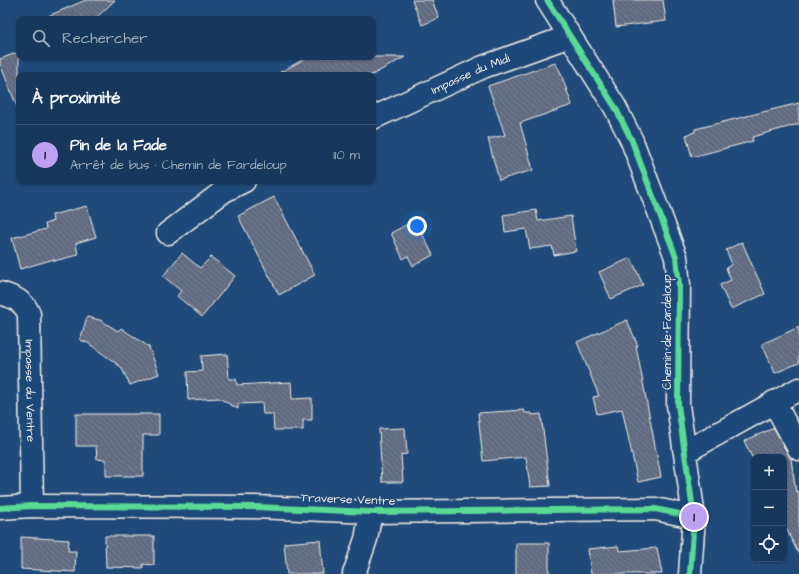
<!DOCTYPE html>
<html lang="fr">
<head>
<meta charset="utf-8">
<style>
	:root { --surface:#17385c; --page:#203f62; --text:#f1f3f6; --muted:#9eacbb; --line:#365272; --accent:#bca0f2 }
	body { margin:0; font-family:"Architects Daughter",sans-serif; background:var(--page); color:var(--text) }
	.controls { position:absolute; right:12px; bottom:12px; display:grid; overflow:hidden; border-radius:8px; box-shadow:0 1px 3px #0004 }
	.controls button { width:36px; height:36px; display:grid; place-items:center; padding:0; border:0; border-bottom:1px solid var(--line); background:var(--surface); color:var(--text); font:20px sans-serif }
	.you { position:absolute; left:417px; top:226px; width:14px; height:14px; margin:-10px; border:3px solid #fff; border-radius:50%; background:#1a73e8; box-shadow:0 0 0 6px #1a73e833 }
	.badge { display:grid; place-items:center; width:26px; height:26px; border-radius:50%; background:var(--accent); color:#111; font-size:13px; font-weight:700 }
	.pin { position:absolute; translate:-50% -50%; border:2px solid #fff; box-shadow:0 1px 4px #0006 }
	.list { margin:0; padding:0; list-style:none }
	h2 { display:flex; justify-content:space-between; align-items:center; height:52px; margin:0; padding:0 16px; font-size:17px }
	h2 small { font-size:13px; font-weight:400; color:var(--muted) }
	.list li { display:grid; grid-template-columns:26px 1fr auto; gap:12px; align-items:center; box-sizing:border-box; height:60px; padding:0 16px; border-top:1px solid var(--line) }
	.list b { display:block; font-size:15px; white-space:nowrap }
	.list p { margin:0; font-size:13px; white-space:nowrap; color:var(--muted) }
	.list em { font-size:13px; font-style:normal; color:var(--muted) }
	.icon { flex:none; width:22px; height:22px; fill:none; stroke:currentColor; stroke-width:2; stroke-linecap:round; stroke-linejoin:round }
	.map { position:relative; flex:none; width:799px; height:574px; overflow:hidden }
	.search { position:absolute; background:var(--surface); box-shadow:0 1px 3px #0004; left:16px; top:16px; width:360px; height:44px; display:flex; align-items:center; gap:10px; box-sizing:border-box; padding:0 14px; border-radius:8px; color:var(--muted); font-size:15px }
	.panel { position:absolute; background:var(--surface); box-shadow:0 1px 3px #0004; left:16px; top:72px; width:360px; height:112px; border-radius:8px }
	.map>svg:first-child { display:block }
</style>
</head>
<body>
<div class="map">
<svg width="799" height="574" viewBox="0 0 799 574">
	<defs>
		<pattern id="building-back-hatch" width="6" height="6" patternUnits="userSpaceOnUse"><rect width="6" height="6" fill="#606b80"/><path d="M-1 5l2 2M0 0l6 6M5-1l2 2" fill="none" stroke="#778192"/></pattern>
	</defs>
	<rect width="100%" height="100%" fill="#1f4a7a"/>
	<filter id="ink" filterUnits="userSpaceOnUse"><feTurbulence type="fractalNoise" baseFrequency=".025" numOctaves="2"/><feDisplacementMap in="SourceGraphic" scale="8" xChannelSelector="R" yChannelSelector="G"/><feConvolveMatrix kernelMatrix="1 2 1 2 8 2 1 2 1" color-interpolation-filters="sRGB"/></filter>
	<g filter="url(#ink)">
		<path fill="url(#building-back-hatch)" stroke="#f4f1e8" d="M86,0H115L95,19H41Z
			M412,0H432L439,18L422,25Z
			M613,0H663L666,21L616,27Z
			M19,52V109H18L0,64V59Z
			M308,57H405L372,75H275Z
			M555,63L560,71L572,105L520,123L533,170L499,180L488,139L505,135L488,86Z
			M799,103V124L752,137L753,141L692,157L686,135L695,132V129Z
			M274,197L315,275L279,295L238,216Z
			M87,206L96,237L76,243L78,255L54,261V259L20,269L12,238L46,229L45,224L53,221L52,215Z
			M536,210L538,221L571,216L576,251L554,255L552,246L530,249L526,229L505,232L503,215Z
			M415,220L433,255L413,266L408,256L403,259L391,233Z
			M742,242L765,294L731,309L720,285L731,280L726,268L732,264L726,250Z
			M182,253L200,268L211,257L235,276L202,317L177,296L181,291L163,276Z
			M631,258L643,285L611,299L599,272Z
			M87,317L100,320L118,331L121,328L149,347L159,374L130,385L121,367L88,343L80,340Z
			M627,320L638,346H636L661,477L638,482L622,409L597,414L593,397L599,396L577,342Z
			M799,327V363L775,373L762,344Z
			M227,354L229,379H236L237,385L291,382L292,399L312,398V420H303V430H274L273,414H263L262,403L238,404V409L219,398L188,400L187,372L202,371L201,356Z
			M524,410L525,413H532V415L541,414L550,486L530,487L526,457L483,461L478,413Z
			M76,414H159V435H143V476H106V460L97,459L96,446H76Z
			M405,428L407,454L401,455L403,482H382L379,429Z
			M774,428L791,459L796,492L799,491V555L784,524V457H754V461L744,441Z
			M105,536H154V565L143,564V568L106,567Z
			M21,537L69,540L68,551H76L75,572L21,569Z
			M320,540L323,574H287L284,543Z
			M516,543H549V574H516Z
			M618,546L619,551L657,548L662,574H591L588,549Z"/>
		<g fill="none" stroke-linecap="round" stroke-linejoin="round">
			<g stroke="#f4f1e8" stroke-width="25">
				<g id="minor">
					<path d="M547,0L615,107L632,141L676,257L679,285L678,405L694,517L690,574"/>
					<path id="s1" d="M373,118L483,67L570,36"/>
					<path d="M168,233L224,191L244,181"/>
					<path id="s2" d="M0,293C13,297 24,301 29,314L32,506"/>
					<path d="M774,402L799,449"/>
					<path d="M684,449L692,448L799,389"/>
					<path d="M0,508L32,506L255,507L371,512L655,509L694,517"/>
					<path d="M354,574L366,539L371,512"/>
				</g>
			</g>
			<use href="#minor" stroke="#1f4a7a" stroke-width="22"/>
			<g stroke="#1f4a7a" stroke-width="8">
				<path id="cycleway" d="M547,0L615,107L632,141L676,257L679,285L678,405L694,517L690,574
					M0,508L32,506L255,507L371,512L655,509L694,517"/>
			</g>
			<use href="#cycleway" stroke="#5adb95" stroke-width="6"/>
		</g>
	</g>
	<g text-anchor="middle" stroke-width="4" stroke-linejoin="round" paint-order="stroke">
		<g font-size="12" fill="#f4f1e8" stroke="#1f4a7a">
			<text dy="4" stroke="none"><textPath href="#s1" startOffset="107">Impasse du Midi</textPath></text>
			<text transform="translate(667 332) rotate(-90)" y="4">Chemin de Fardeloup</text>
			<text dy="4" stroke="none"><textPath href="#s2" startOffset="114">Impasse du Ventre</textPath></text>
			<text transform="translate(348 499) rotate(2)" y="4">Traverse Ventre</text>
		</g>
	</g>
</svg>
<div class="controls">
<button>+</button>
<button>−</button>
<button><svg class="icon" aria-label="locate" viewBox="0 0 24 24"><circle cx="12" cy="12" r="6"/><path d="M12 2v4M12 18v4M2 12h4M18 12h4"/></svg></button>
</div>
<div class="you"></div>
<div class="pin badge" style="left:694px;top:517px">1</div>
<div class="search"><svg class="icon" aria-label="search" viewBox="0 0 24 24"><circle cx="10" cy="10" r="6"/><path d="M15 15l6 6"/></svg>Rechercher</div>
<section class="panel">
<h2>À proximité<small></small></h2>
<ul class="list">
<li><span class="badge">1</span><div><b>Pin de la Fade</b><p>Arrêt de bus · Chemin de Fardeloup</p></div><em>110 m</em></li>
</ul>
</section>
</div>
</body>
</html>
